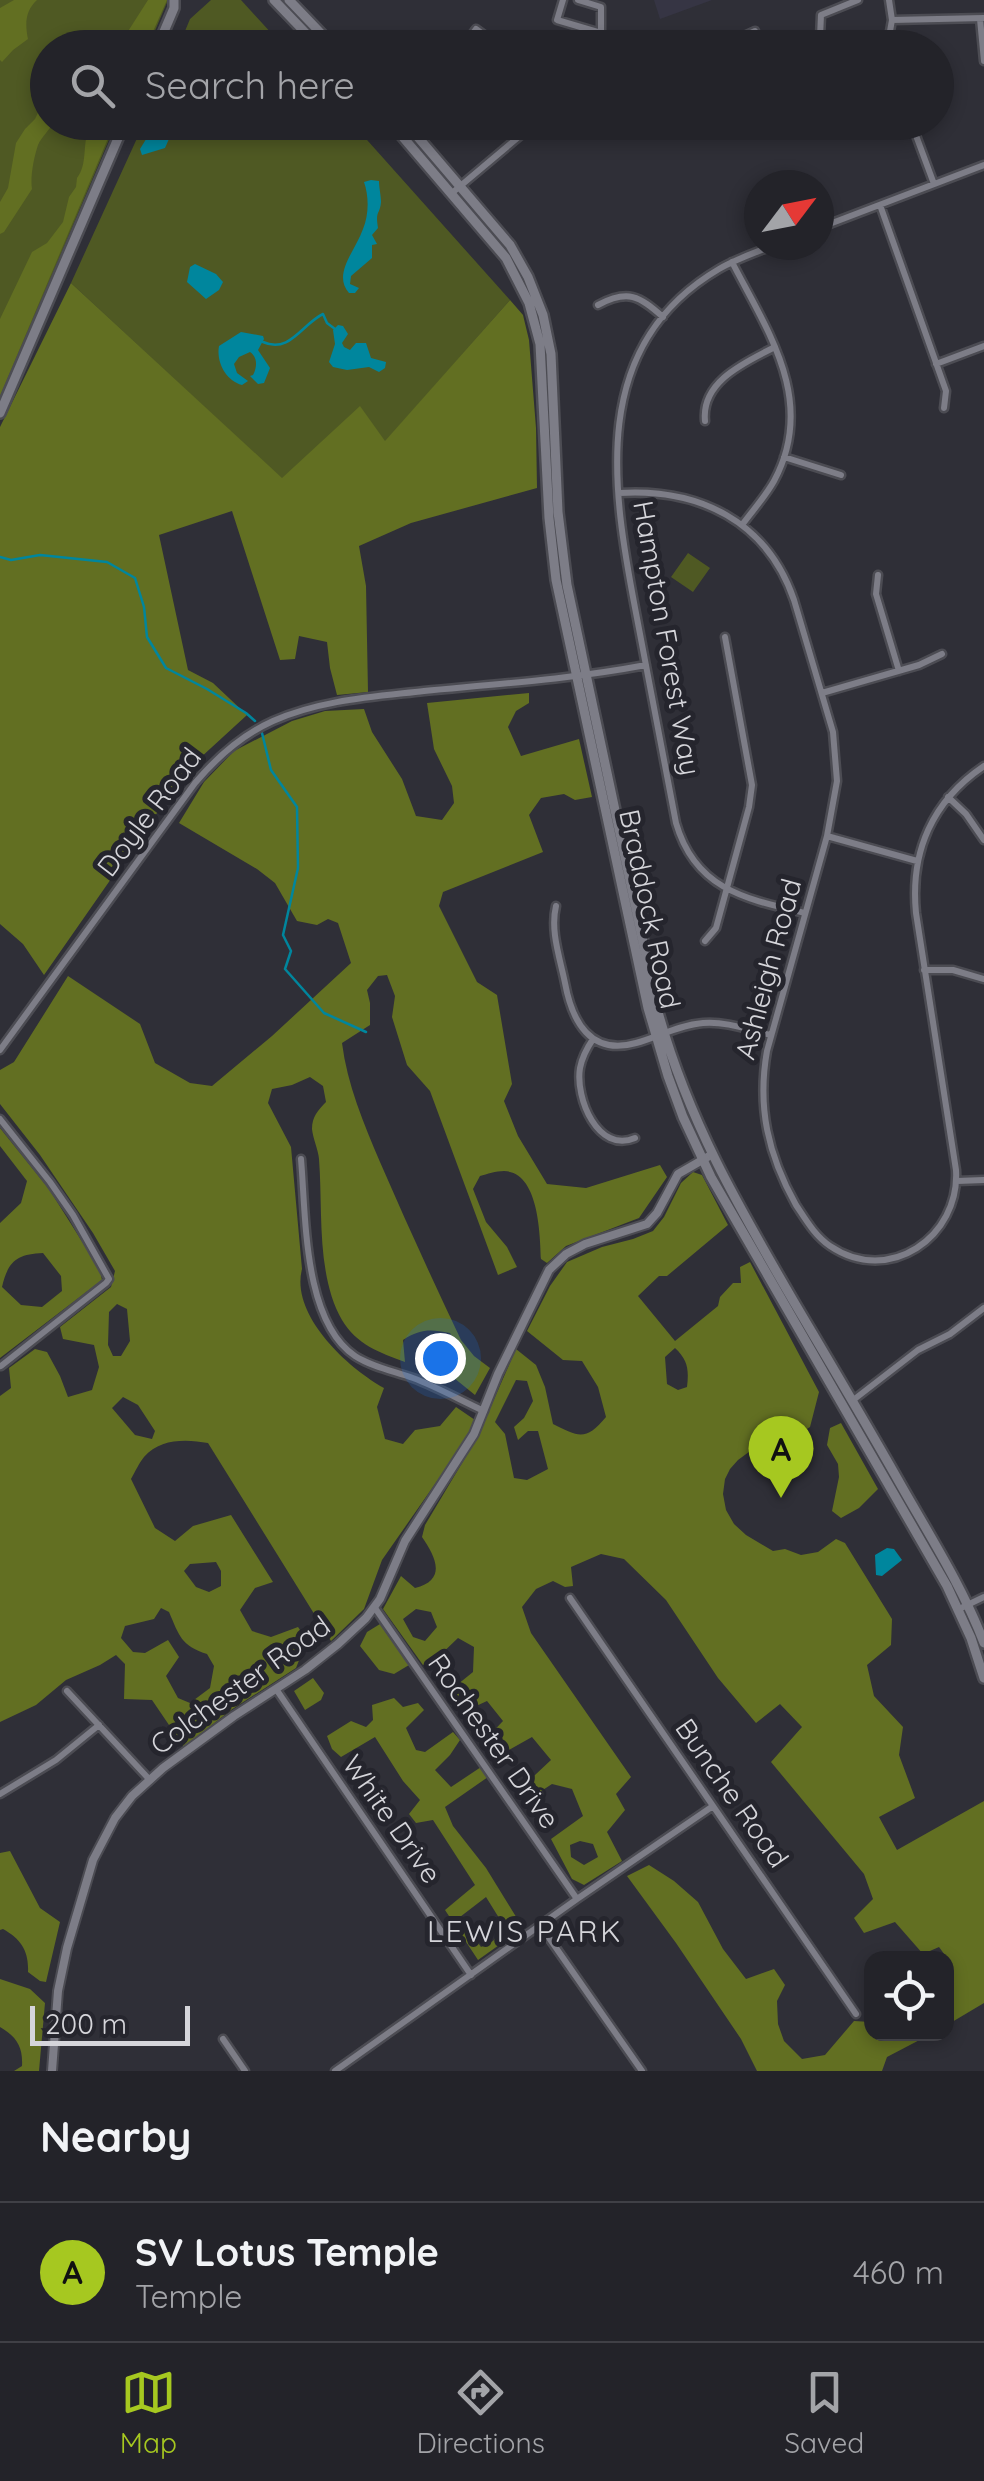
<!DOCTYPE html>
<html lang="en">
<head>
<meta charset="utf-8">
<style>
	:root { --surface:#232329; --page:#2f2f35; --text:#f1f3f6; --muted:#a3a4a8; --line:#404046; --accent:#a6c820 }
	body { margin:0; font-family:Quicksand,sans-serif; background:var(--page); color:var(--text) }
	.controls { position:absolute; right:30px; bottom:30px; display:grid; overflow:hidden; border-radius:20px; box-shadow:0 5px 15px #0003 }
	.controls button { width:90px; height:90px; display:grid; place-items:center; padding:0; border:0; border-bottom:2px solid var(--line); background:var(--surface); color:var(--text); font:50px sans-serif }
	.compass { position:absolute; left:744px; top:170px; width:90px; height:90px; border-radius:50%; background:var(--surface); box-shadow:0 5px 15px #0003; rotate:58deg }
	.scale { position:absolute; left:30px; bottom:25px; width:160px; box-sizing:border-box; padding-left:10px; border:5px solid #d5d5da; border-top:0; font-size:28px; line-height:35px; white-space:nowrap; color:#d5d5da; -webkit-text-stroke:8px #25252d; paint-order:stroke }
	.you { position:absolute; left:440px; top:1358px; width:35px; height:35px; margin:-25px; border:8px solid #fff; border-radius:50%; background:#1a73e8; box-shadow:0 0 0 15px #1a73e833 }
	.badge { display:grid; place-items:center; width:65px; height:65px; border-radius:50%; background:var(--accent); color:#111; font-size:32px; font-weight:700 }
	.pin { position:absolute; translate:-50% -82px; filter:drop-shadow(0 2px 5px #0008) }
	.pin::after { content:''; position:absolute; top:52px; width:35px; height:30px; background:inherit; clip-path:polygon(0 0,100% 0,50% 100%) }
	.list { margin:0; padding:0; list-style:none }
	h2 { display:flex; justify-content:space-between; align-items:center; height:130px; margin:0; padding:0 40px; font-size:42px }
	h2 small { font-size:32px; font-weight:400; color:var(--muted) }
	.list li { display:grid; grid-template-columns:65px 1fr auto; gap:30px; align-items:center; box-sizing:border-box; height:140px; padding:0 40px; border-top:2px solid var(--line) }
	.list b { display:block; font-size:38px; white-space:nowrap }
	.list p { margin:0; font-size:32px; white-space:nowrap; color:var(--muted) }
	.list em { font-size:32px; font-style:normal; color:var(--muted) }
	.icon { flex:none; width:55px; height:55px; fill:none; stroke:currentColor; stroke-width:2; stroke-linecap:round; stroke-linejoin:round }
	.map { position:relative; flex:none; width:984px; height:2071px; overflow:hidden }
	.search { position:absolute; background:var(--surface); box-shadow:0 5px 15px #0003; left:30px; right:30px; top:30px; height:110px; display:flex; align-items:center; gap:25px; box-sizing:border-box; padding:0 35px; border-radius:55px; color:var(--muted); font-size:38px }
	.sheet { height:270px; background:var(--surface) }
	nav { display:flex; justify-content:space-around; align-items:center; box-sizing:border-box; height:140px; border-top:2px solid var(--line); background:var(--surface); font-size:28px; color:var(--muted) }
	nav a { display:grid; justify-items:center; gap:5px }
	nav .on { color:var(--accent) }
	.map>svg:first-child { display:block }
</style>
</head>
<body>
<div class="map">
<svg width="984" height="2071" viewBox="0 0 984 2071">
	<rect width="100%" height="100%" fill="#2f2f37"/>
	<path fill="#363544" d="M654,0H712L660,19Z"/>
	<path fill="#4f5923" d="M0,0H168L148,47L48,48V122L116,123L0,399Z
		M211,0H241L284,47L178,48L190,19Z
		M351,122L510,300L385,442L360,407L282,479L71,283L144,123Z
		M688,553L710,568L693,592L671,577Z"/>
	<path fill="#626f22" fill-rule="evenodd" d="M14,0H37C25,11 25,24 28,39L13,50L2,62L0,60V8Z
		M148,0H167L146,47H118Z
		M47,94L48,122L53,123C49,131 42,136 38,145C34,157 30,177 32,189L4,232L0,234V202L8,188L16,143L25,129L35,119Z
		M107,123L114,124L0,396V319L32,252L47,243L63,222L69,197L76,187L77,178C88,164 82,144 89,129Z
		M71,283L282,478L360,406L385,441L510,300L523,315L529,340L536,428L537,488L411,523L359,546L366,586L368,692L337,695L330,668L327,642L299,636L295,659L280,660L232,511L159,535L188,670L213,683L247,715L187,770L44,975L23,944L0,924V427Z
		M529,693V703L516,711L508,727L521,756L579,739L592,797L575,800L564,794L541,798L529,815L543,852L443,892L439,906L477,982L497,995L512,1084L504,1101L518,1136L547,1184L586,1188L660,1165L667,1177L639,1218L566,1246L547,1263L541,1259C540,1234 539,1172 504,1171C496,1171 487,1174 480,1176L473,1189L486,1222L507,1247L517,1267L498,1275L430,1091L407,1065L392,1017L395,996L387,975L378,976L367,990L370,1003V1025L342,1043C347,1084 364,1124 380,1162C406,1222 433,1281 461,1340L474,1356L490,1368L475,1395L454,1378L466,1360L450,1333C430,1329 420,1329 403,1340L405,1362C380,1353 356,1344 342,1320C316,1275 323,1209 319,1159C318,1149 313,1139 312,1129C312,1117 318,1110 326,1102L323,1086L310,1077L292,1085L272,1089L268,1103L291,1147L302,1269C290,1315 348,1368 384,1388L377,1407L385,1439L403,1444L415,1430L440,1426L456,1407L475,1420L465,1441L382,1560L364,1609L331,1641L208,1443C187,1439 160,1438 144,1457C139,1463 135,1472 131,1479L155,1528L175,1541L193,1526L231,1515L273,1582L255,1588L240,1610L252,1631L271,1637L298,1627L307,1640L296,1668L231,1710L184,1747L152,1700L124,1699L125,1664L116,1655L100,1665L66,1680L36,1705L0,1722V1396L11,1388L9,1368L35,1349L47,1352L60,1376L68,1397L92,1390L99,1367L94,1345L63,1339L60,1327L111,1287L115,1271L93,1233L40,1155L0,1104V1070L14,1062L68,976L140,1024L155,1063L190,1083L212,1086L272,1036L351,963L338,923L328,919L317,925L297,921L275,883L257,869L179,823L204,782L234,751L292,721L325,711L364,709L372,732L402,779L416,816L442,820L454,803L452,786L434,749L427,703ZM117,1304L127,1309L130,1341L121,1356H113L108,1345L109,1312ZM123,1397L138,1405L155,1431L152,1439L135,1435L112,1408ZM216,1562L221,1571V1586L209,1592L196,1587L184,1571L190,1564ZM161,1608L169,1612C179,1635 181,1646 207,1654L214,1666L210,1688L190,1703L178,1698L166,1676L179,1657L168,1640L145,1653L133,1652L121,1638L125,1626L154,1619Z
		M0,1128L49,1189L100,1270L102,1280L0,1358V1223L21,1203L27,1181L0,1146ZM43,1253L61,1276L62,1291L42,1307L21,1305L2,1287C8,1262 16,1254 43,1253Z
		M693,1172L702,1175L728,1225L667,1276H659L638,1296L675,1341L718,1306L720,1297L733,1283H741L740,1267L750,1262L819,1392L810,1427L785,1443L769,1442L757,1446L738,1460L730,1469L725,1479L723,1494L726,1510L734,1524L746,1535L773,1551L785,1549L801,1555L818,1552L836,1539L845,1543L892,1619L891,1645L867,1665L874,1696L903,1727L899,1755L915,1798L879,1817L897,1850L984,1801V2003L947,2025V1973L953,1966L939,1947L923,1954L895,1922L864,1933L854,1918L873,1899L864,1874L771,1762L802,1727L780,1704L756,1723L718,1678L666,1600L624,1559L601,1554L571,1567L573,1586L565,1587L553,1581L536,1589L522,1607L531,1633L631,1777L616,1794L625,1810L607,1832L622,1861L584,1885L572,1879L551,1839L583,1816L572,1789L552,1784L526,1801L519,1790L551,1760L532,1737L491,1760L482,1743L503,1721L487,1701L461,1713L447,1693L473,1672L474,1647L458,1638L434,1661L423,1665L383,1609L401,1576L415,1588C447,1580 436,1557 422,1537L425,1525L477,1438L516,1349L536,1365L545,1387L553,1424C579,1437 586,1441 606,1417L598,1387L582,1361L563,1360L527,1331L550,1286L567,1262L602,1247L633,1239L653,1231L664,1217L681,1183ZM675,1348C688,1360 689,1370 687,1387L678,1390L667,1384L665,1357ZM516,1380L527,1381L533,1401L524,1418L514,1427L518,1440L528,1431H538L548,1469L527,1480L514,1478L505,1434L495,1422ZM416,1609L431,1612L437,1627L425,1641L413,1637L403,1619ZM580,1841L593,1844L598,1857L584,1865L571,1857L570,1845Z
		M841,1423L878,1489L859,1508L841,1518L832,1511L839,1477L838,1464L827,1445L830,1428Z
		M380,1624L409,1665L394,1674L379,1670L360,1646L367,1632Z
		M313,1678L324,1693L321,1700L305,1710L294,1691Z
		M394,1698L403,1707L418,1703L424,1710L406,1728L416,1750L425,1752L453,1732L460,1740L450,1755L435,1770L451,1787L481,1767L488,1777L445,1807L453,1826L486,1868L523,1928L478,1960L445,1910L475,1885L433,1820L416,1823L409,1814L420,1800L403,1781L375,1737L341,1757L332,1749L327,1736L351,1721L366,1727L373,1720L372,1705ZM486,1897L504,1926L493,1941L481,1947L460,1917Z
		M10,1851L40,1908L60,1922L46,1982L40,1981L28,1972C29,1951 21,1939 3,1929L0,1930V1853Z
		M649,1865L674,1881L698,1902L723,1949L746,1979L774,1969L785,1985L777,2001L778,2024L784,2041L802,2059L825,2055L854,2021L871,2022L872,2034H931L887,2057L882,2071H757L741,2039L676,1943L627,1876Z
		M0,1979L30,1989L45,2003L39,2071H14L22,2066C23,2047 17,2037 0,2027Z"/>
	<path fill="#00869d" d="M156,123H176L165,148L142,155L140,149Z
		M371,180L379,181C379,187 381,196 381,202C380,215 375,210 378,228L372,235L377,244L372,245V258L351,276L350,284L359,288L355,293H349C332,274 356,250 363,229C369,215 369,196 364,182Z
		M195,264L216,274L223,282L219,290L206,299L187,282L190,267Z
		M338,325L343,326L348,334L342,343L344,347L350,350L356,343H366L371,358L386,362L385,368L379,372L369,367L347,370L333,367L329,362L335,344L333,330Z
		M241,332L263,336L264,339L258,350L270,368L264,383L258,384L250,376L253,375C257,368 258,357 250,352L239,357L234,364L237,373L248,381L242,385C226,381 216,362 219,346Z
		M887,1548L894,1549L902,1560L882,1576L876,1575L875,1555Z"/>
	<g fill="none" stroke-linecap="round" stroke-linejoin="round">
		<path stroke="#00869d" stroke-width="2.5" d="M263,342C290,354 302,324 323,314L327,323L335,329
			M0,557L11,560L40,555L107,562L135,578L144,607L147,637L166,668L207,689L246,713L255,721
			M262,733L271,770L297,807L298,868L283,935L291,951L285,969L324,1013L366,1032"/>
		<g stroke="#4c4c53" stroke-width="11">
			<path id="minor" d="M563,0L557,20L601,33V7L578,0
				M980,19L984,61
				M892,20L984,18
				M462,48L476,29L502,48
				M597,48L601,33
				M728,48L727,44L755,31L760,48
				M829,48L820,37L821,15L858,0
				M887,48L892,20L889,0
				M514,122L521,135
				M911,122L934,184
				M452,193L521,135L542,122
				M880,205L946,391L944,408
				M819,228L984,165
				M775,245C756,252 736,259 719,269C588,346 612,488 636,613C649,683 663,753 676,823C695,889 745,899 805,913
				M732,262C768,332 817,401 774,481C765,497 753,510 742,525
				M598,305C628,289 639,296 663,317
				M936,364L984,346
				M705,421C701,381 746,362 775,347
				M784,457L841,475
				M619,493C699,488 767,521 794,600L833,732L837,781L827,836L767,1051C757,1107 768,1155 796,1205C806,1220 815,1236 830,1246C889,1286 960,1237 956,1170L916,913C910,852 932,801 984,766
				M878,575L876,594L899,671
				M822,693L919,665L942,654
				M948,797L966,814L984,840
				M827,836L917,861
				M556,906C550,931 560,958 565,983C572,1021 590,1056 636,1043C658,1037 679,1025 703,1023C726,1021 749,1030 771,1035
				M705,941L716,928L749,807L752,785L725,637
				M924,970H953L984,979
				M593,1039C587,1048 582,1057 580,1068C575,1098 598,1154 635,1138
				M0,1050L195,783C217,757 242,735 273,721C321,700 372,697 424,691C498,684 572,679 646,665
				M0,1119L50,1182L73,1215L109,1279L106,1283L1,1366
				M301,1159C306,1216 303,1321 355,1356C372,1367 393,1371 413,1378C437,1387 460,1400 484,1411
				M957,1181L984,1180
				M852,1401L918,1350L950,1334L984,1308
				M570,1598L856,2014
				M375,1608L577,1899
				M959,1609L984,1597
				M276,1689L471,1975
				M67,1691L149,1779
				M0,1794L56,1760L99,1725
				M540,1925L642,2071
				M223,2039L245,2071
				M335,2071L577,1899L713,1806"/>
		</g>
		<g stroke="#4c4c53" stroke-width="12">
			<path id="tertiary" d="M52,2071L58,1991L67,1948L93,1860L115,1818L132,1796L163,1768L234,1716L305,1670L338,1644L366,1618L380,1599L405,1541L474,1434L498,1374L549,1270L566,1254L585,1244L647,1224L657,1213L678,1174L711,1155"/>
		</g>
		<g stroke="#4c4c53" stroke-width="14">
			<path id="secondary" d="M274,0L320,48
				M289,0L335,48
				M157,48L174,8V0
				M390,122L506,258L529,303L540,344L549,518L556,580L648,1008L668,1076L683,1117L711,1177L947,1586L971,1638L984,1678
				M405,122L510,245L528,277L543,315L551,354L558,512L567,585L658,1012C688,1120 738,1206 794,1302C830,1363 867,1425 902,1487C931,1538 963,1588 984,1643
				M0,413L125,122"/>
		</g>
		<use href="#minor" stroke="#7d7d87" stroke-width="6"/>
		<use href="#tertiary" stroke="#7d7d87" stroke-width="8"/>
		<use href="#secondary" stroke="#7d7d87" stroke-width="9"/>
	</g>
	<g text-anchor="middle" stroke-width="10" stroke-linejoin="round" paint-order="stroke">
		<g font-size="28" fill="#d5d5da" stroke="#25252d">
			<text transform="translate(667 638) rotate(80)" y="10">Hampton Forest Way</text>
			<text transform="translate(149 812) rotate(-53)" y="10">Doyle Road</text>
			<text transform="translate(650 909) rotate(78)" y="10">Braddock Road</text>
			<text transform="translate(768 969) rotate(-75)" y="10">Ashleigh Road</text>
			<text transform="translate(240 1685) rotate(-36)" y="10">Colchester Road</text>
			<text transform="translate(494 1741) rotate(55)" y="10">Rochester Drive</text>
			<text transform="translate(732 1793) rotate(55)" y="10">Bunche Road</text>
			<text transform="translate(392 1819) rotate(55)" y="10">White Drive</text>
		</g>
		<g font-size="30" letter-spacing="2.5" fill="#d5d5da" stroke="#25252d">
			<text x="525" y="1942">LEWIS PARK</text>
		</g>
	</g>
</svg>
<div class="controls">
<button><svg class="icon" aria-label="locate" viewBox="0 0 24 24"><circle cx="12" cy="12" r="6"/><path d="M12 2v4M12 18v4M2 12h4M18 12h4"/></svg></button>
</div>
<svg class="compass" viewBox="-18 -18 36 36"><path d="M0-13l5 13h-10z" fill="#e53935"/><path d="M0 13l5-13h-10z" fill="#a3a4a8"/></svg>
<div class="scale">200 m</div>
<div class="you"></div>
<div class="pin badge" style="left:781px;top:1498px">A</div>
<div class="search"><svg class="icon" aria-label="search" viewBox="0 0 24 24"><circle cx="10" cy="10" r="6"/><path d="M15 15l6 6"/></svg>Search here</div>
</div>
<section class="sheet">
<h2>Nearby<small></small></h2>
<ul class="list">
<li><span class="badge">A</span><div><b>SV Lotus Temple</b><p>Temple</p></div><em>460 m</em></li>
</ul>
</section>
<nav>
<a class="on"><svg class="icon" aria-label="map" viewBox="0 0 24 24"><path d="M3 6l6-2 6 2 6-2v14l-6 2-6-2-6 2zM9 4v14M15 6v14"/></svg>Map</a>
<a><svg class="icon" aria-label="directions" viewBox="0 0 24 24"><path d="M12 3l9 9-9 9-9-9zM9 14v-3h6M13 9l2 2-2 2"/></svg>Directions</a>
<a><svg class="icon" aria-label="saved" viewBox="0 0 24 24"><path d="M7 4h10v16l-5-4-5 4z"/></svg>Saved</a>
</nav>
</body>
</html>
